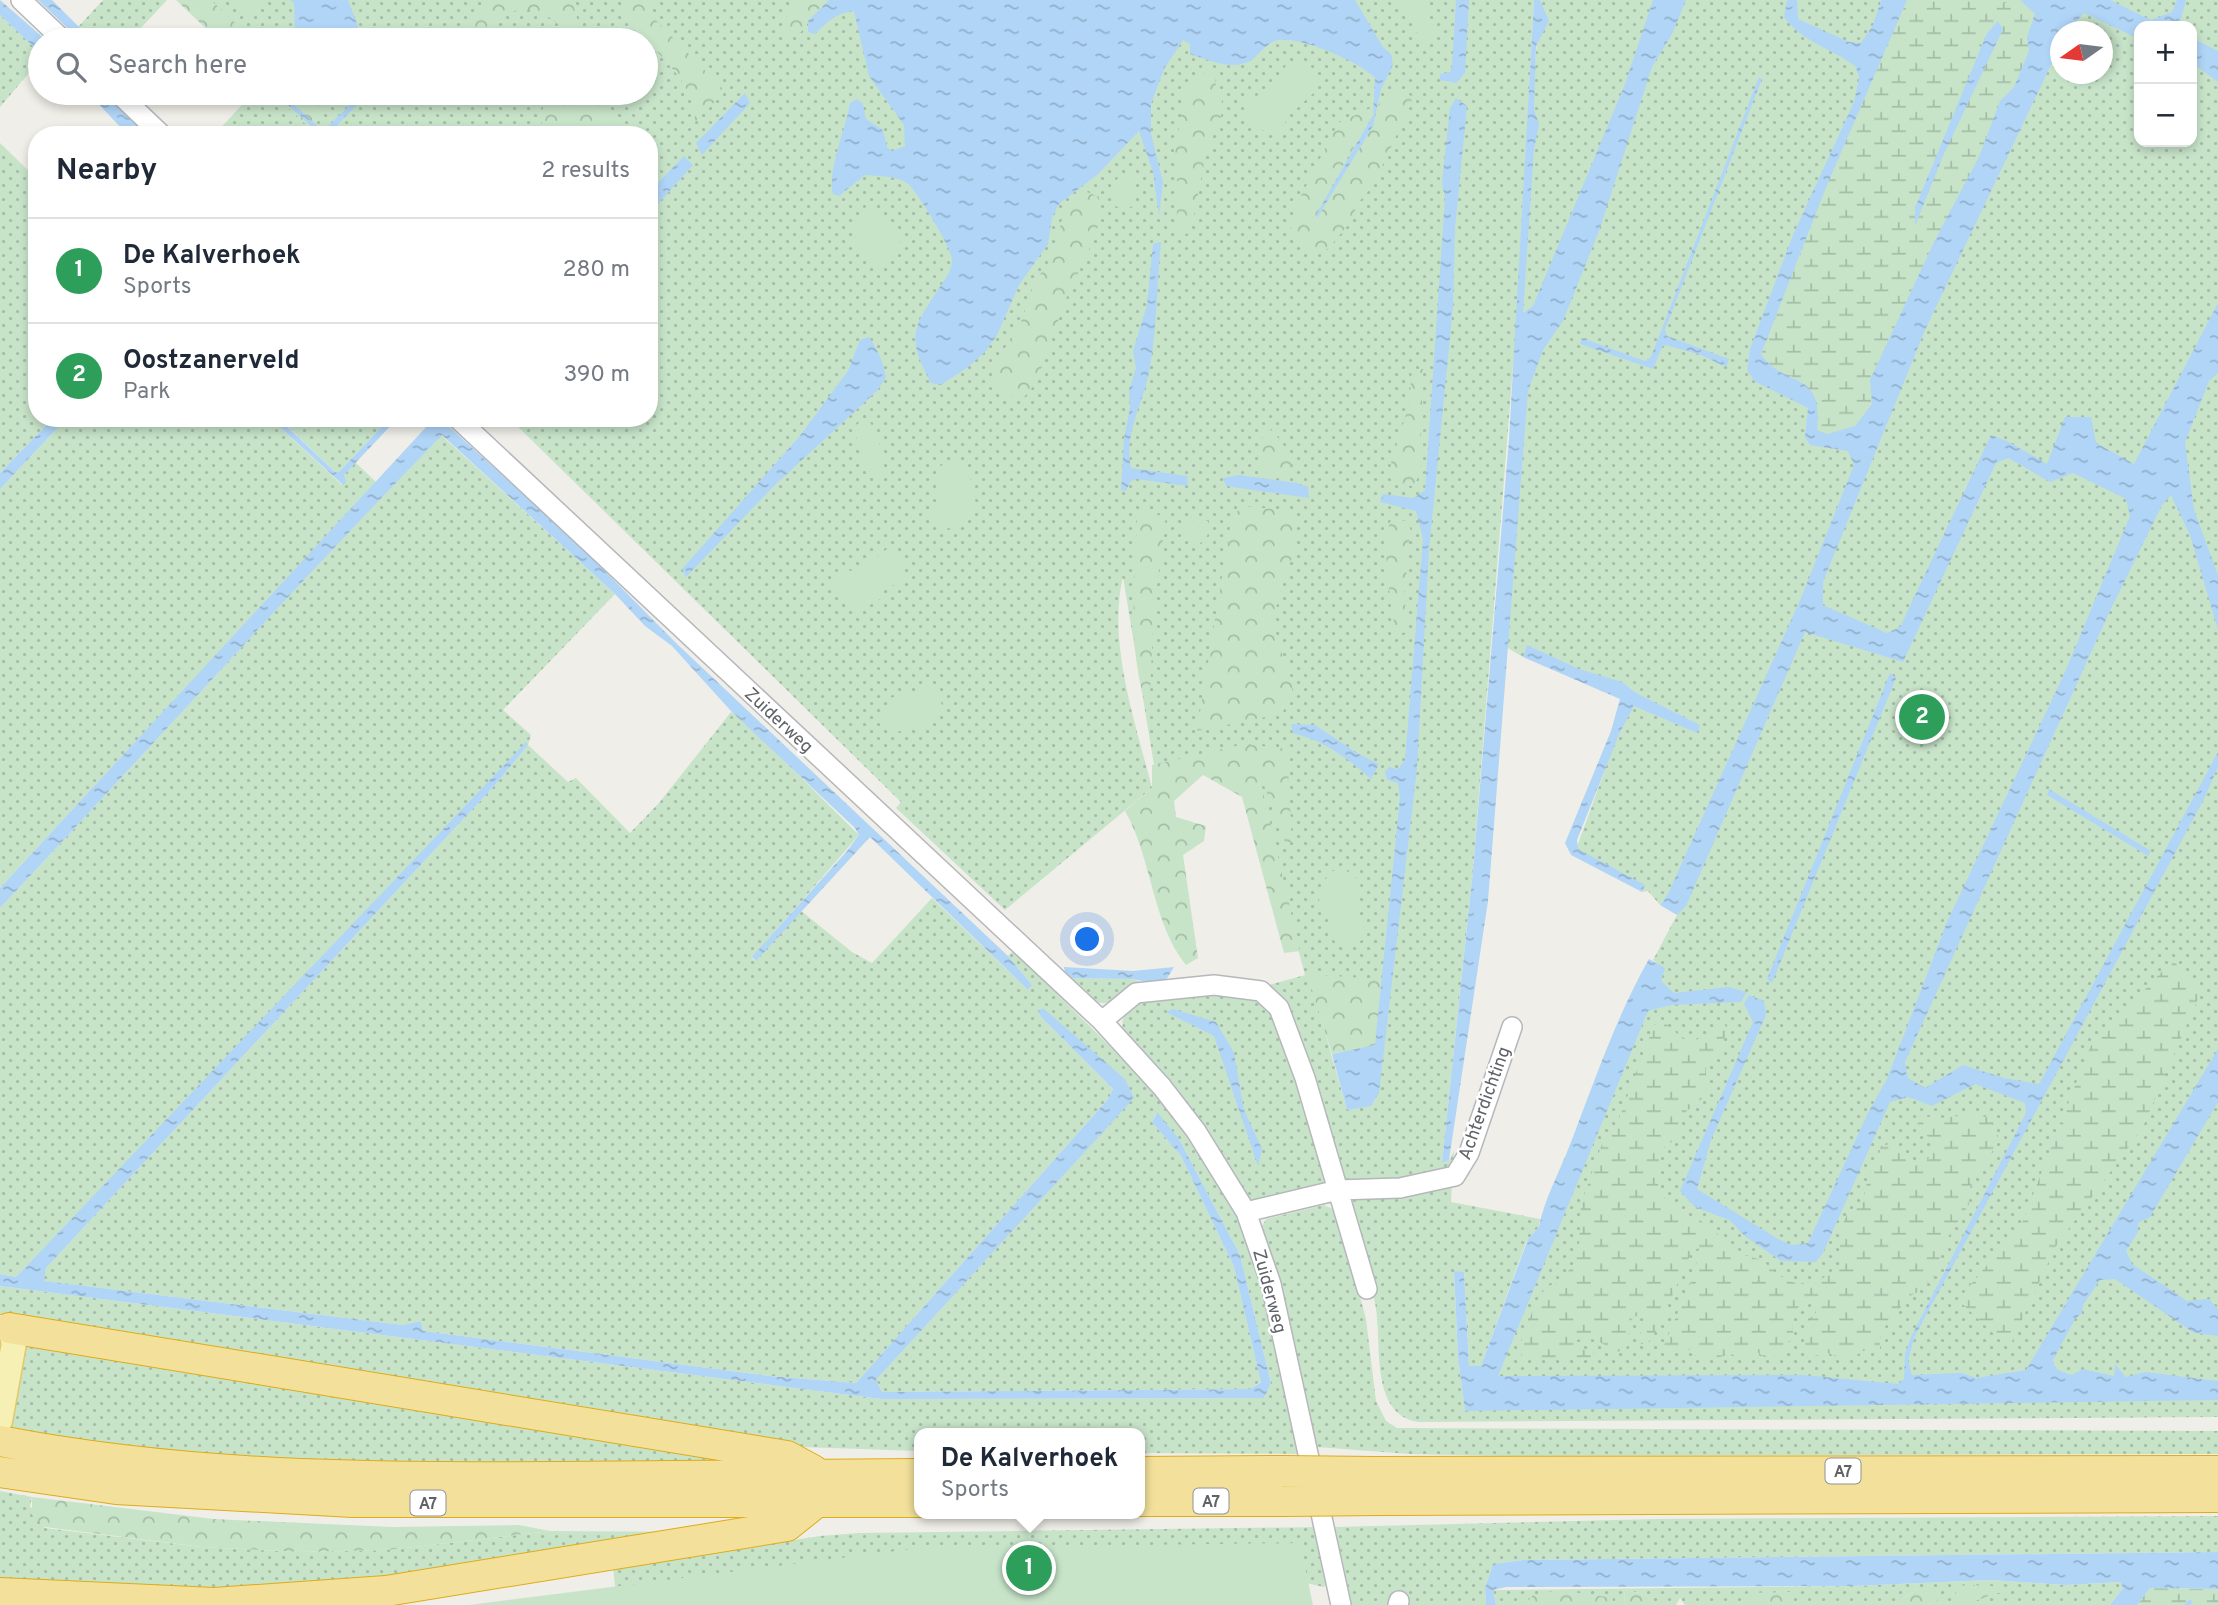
<!DOCTYPE html>
<html lang="en">
<head>
<meta charset="utf-8">
<style>
	:root { --surface:#fff; --page:#f2f2f3; --text:#1f2937; --muted:#747a83; --line:#e0e1e3; --accent:#0b8043 }
	body { margin:0; font-family:Overpass,sans-serif; background:var(--page); color:var(--text) }
	.controls { position:absolute; right:21px; top:21px; display:grid; overflow:hidden; border-radius:14px; box-shadow:0 4px 10px #0003 }
	.controls button { width:63px; height:63px; display:grid; place-items:center; padding:0; border:0; border-bottom:2px solid var(--line); background:var(--surface); color:var(--text); font:35px sans-serif }
	.compass { position:absolute; left:2050px; top:21px; width:63px; height:63px; border-radius:50%; background:var(--surface); box-shadow:0 4px 10px #0003; rotate:256deg }
	.you { position:absolute; left:1088px; top:940px; width:24px; height:24px; margin:-18px; border:5px solid #fff; border-radius:50%; background:#1a73e8; box-shadow:0 0 0 10px #1a73e833 }
	.badge { display:grid; place-items:center; width:46px; height:46px; border-radius:50%; background:var(--accent); color:#fff; font-size:23px; font-weight:700 }
	.pin { position:absolute; translate:-50% -50%; border:4px solid #fff; box-shadow:0 2px 7px #0006 }
	.popup { position:absolute; left:914px; top:1428px; width:231px; height:91px; box-sizing:border-box; display:grid; place-content:center; border-radius:14px; background:var(--surface); filter:drop-shadow(0 2px 5px #0005); font-size:23px; white-space:nowrap; color:var(--muted) }
	.popup b { font-size:26px; color:var(--text) }
	.popup::after { content:''; position:absolute; left:50%; top:100%; margin-left:-14px; border:14px solid transparent; border-top-color:var(--surface) }
	.list { margin:0; padding:0; list-style:none }
	h2 { display:flex; justify-content:space-between; align-items:center; height:91px; margin:0; padding:0 28px; font-size:30px }
	h2 small { font-size:23px; font-weight:400; color:var(--muted) }
	.list li { display:grid; grid-template-columns:46px 1fr auto; gap:21px; align-items:center; box-sizing:border-box; height:105px; padding:0 28px; border-top:2px solid var(--line) }
	.list b { display:block; font-size:26px; white-space:nowrap }
	.list p { margin:0; font-size:23px; white-space:nowrap; color:var(--muted) }
	.list em { font-size:23px; font-style:normal; color:var(--muted) }
	.icon { flex:none; width:38px; height:38px; fill:none; stroke:currentColor; stroke-width:2; stroke-linecap:round; stroke-linejoin:round }
	.map { position:relative; flex:none; width:2218px; height:1605px; overflow:hidden }
	.search { position:absolute; background:var(--surface); box-shadow:0 4px 10px #0003; left:28px; top:28px; width:630px; height:77px; display:flex; align-items:center; gap:18px; box-sizing:border-box; padding:0 24px; border-radius:38px; color:var(--muted); font-size:26px }
	.panel { position:absolute; background:var(--surface); box-shadow:0 4px 10px #0003; left:28px; top:126px; width:630px; height:301px; border-radius:28px }
	.map>svg:first-child { display:block }
</style>
</head>
<body>
<div class="map">
<svg width="2218" height="1605" viewBox="0 0 2218 1605">
	<defs>
		<pattern id="grass-dots" width="8" height="8" patternUnits="userSpaceOnUse" patternTransform="scale(1.75)"><rect width="8" height="8" fill="#c7e4c9"/><path d="M2 2h.1M6 6h.1" fill="none" stroke="#a5bca7" stroke-width="1.8" stroke-linecap="round"/></pattern>
		<pattern id="forest-crowns" width="20" height="18" patternUnits="userSpaceOnUse" patternTransform="scale(1.75)"><rect width="20" height="18" fill="#c7e4c9"/><path d="M2 6a3 3 0 1 1 6 0M12 15a3 3 0 1 1 6 0" fill="none" stroke="#a5bca7"/></pattern>
		<pattern id="wetland-marsh" width="20" height="14" patternUnits="userSpaceOnUse" patternTransform="scale(1.75)"><rect width="20" height="14" fill="#c7e4c9"/><path d="M1 5h8M5 5V1M11 12h8M15 12V8" fill="none" stroke="#a5bca7"/></pattern>
		<pattern id="water-ripples" width="26" height="14" patternUnits="userSpaceOnUse" patternTransform="scale(1.75)"><rect width="26" height="14" fill="#b0d5f7"/><path d="M2 4q2-2 4 0t4 0M15 11q2-2 4 0t4 0" fill="none" stroke="#92b0cc"/></pattern>
	</defs>
	<rect width="100%" height="100%" fill="#f0eee8"/>
	<path fill="url(#grass-dots)" fill-rule="evenodd" d="M103,0H167L138,31L147,40H92L78,27Z
		M187,0H1534L1519,276L1540,0H2218V1417L1419,1422C1368,1415 1383,1341 1375,1303C1350,1193 1305,1090 1265,986L1305,975L1244,749L1156,777L1123,577C1107,642 1136,724 1152,788L1005,910L896,808L901,802L509,418H649V135H214L253,93H273L308,126L312,120L284,93H646V40H229ZM2139,26H2192V142H2139ZM2060,32H2102V74H2060ZM1514,354L1506,647L1523,657L1540,659L1630,701L1575,852L1643,889L1642,892L1648,891L1660,905L1665,898L1678,913L1653,960L1656,962L1465,1410L1458,1357L1454,1272H1464L1469,1366H1481L1527,1240L1539,1227L1540,1219L1451,1202L1454,1151L1449,1160L1442,1163L1473,870ZM1320,1014L1375,1101L1347,1110Z
		M0,15L40,53V60L0,107Z
		M0,143L37,179V418H53L0,473Z
		M67,418H270L342,485L344,475L355,462L376,482L0,888V489Z
		M279,418H390L339,472H335Z
		M441,435L615,594L503,710L531,735L528,745L568,782L576,778L630,833L659,803L731,712L739,716L859,835L752,958L755,961L800,910L852,952L872,963L932,898L1028,990L1032,985L1008,956L1013,951C1098,1036 1193,1116 1242,1228C1273,1298 1285,1380 1303,1454L1139,1453V1433H919V1451L802,1447L431,1389L0,1313V1286L881,1399L1264,1398L1271,1383L1240,1255L1179,1139L1156,1113L1152,1122L1181,1156L1234,1267L1261,1381L1250,1389L882,1392L876,1380L1133,1098L1045,1021L1113,1089L1109,1098L856,1383L770,1376L423,1331L421,1321L403,1325L43,1281L46,1268L495,785L528,745L16,1277L0,1274V908C148,751 291,590 441,435Z
		M1073,978L1132,979L1141,982C1107,1004 1106,1014 1072,986Z
		M1237,991L1254,996L1275,1016L1328,1182L1326,1190L1252,1203L1188,1104L1123,1030C1121,1017 1125,1011 1135,1002Z
		M1324,1205L1337,1211L1366,1319L1376,1401L1386,1421L1397,1428L2218,1431V1454L1502,1456L1409,1454L1317,1447L1261,1228L1266,1219Z
		M26,1337L781,1461C635,1463 488,1467 341,1462C229,1459 119,1446 9,1430Z
		M0,1491L32,1497L30,1506L45,1528L202,1547L301,1552L388,1550L550,1531L706,1532L284,1593L0,1583Z
		M2218,1516V1552L1523,1560L1493,1564L1485,1588L1486,1605H1352L1335,1527L1657,1519Z
		M1318,1527L1329,1581L1324,1587L1306,1583L617,1605L613,1567L820,1536L859,1533Z
		M1990,1580L2066,1585L2120,1582L2123,1588L2110,1605H1927L1937,1600L1919,1588L1894,1605H1685L1680,1598L1676,1605H1656L1645,1594L1624,1590L1625,1605H1496L1493,1590L1853,1586Z"/>
	<path fill="url(#forest-crowns)" d="M176,0H211L253,40H218Z
		M487,0H572L579,25L568,34C537,0 509,1 480,40H449Z
		M625,0H656L647,11L725,91L695,122C696,78 649,49 625,17L622,7Z
		M800,0H829C824,5 816,10 812,16C805,27 799,42 783,32V21Z
		M1215,69L1216,91L1222,97L1221,116L1206,153L1192,226L1189,233L1182,235L1176,229L1178,190L1175,152L1184,97C1187,85 1203,71 1215,69Z
		M1403,89L1412,97L1411,104L1373,186L1357,204L1352,220L1329,248L1316,256H1309L1290,227L1296,206L1338,123L1373,107V115L1336,177L1317,218L1373,126L1378,105L1388,93Z
		M273,93H308L324,109L308,126Z
		M550,93H602L622,135H544L540,115Z
		M1087,192L1099,197L1098,226L1094,239L1066,299L1036,383L1025,396L1008,397L994,380L993,365L1019,328L1035,281L1050,261L1063,216L1074,201Z
		M1412,369H1423L1420,474L1413,486L1395,485L1390,478L1391,463L1409,405Z
		M1269,428L1282,442L1296,474L1285,477L1259,473L1263,431Z
		M1241,506L1287,510L1296,515C1302,554 1276,585 1275,620C1274,648 1296,672 1292,699L1281,714L1197,731L1231,521Z
		M1137,512L1166,516L1154,608L1149,713C1125,650 1136,578 1137,512Z
		M1391,520L1411,521L1404,599L1408,633L1396,632C1391,606 1380,543 1391,520Z
		M1244,744L1287,749L1292,842H1285L1257,766L1300,951L1284,953L1242,797L1203,775L1174,801L1176,817L1206,826L1204,841L1183,855L1198,958L1186,965C1152,923 1152,858 1125,811L1152,788V765Z
		M1307,974L1391,980L1385,1043L1332,1054Z
		M32,1497L214,1519L392,1527L519,1525L550,1531L388,1550L301,1552L202,1547L45,1527L32,1515Z
		M1954,1584L2009,1587L2011,1593H1996L1965,1605L1956,1595Z
		M1919,1588H1935L1937,1600L1927,1605H1894Z
		M1559,1590L1613,1598L1612,1605H1524L1533,1595Z
		M1624,1590L1645,1594L1656,1605H1625Z
		M1791,1592L1790,1605H1755L1747,1593Z"/>
	<path fill="url(#wetland-marsh)" fill-rule="evenodd" d="M1907,0H1996L2005,3L2020,0L2035,14L2027,37L2029,51L2014,88L2000,101L1979,157L1935,240L1870,380L1872,404L1855,426L1827,434L1817,430L1820,407L1799,380L1769,366L1761,355L1827,185ZM1997,21L2002,29L1943,156L1916,223L1915,208L1987,33Z
		M2173,960L2200,994L2142,1129L2056,1246L2009,1348L1958,1300L2022,1223L2090,1047Z
		M1663,1021C1691,1048 1694,1045 1724,1021L1727,1031L1719,1052L1706,1064V1089L1699,1105L1687,1110C1679,1128 1679,1141 1659,1151L1658,1186L1662,1195L1683,1215L1700,1220L1744,1255L1762,1260L1778,1275L1797,1284H1815L1840,1265V1229L1847,1215L1863,1200L1869,1174L1876,1167L1881,1146L1894,1143C1903,1147 1906,1157 1914,1164L1925,1163L1935,1149L1930,1138L1917,1127L1919,1117C1928,1115 1932,1119 1940,1118C1959,1117 1970,1112 1989,1118L1998,1136C1994,1161 1964,1178 1969,1204L1943,1245L1935,1275L1916,1293L1904,1299L1895,1321L1886,1325L1880,1339V1350L1863,1351L1847,1361L1828,1353L1813,1356C1800,1346 1802,1322 1816,1313L1813,1300H1804L1793,1314V1339L1786,1343L1782,1355L1764,1357L1756,1351L1749,1359L1730,1354L1710,1360L1699,1359L1688,1349L1669,1351L1664,1345L1695,1272L1699,1248L1692,1251L1657,1330L1647,1344H1641L1639,1337L1645,1322L1638,1315L1631,1320L1626,1350L1616,1352C1600,1343 1594,1334 1574,1341L1576,1347L1600,1356V1360L1523,1359L1519,1347L1535,1304L1546,1287L1561,1281L1575,1262L1579,1247L1581,1204L1603,1141L1614,1132L1654,1025Z
		M2150,1588L2218,1589V1605H2137Z"/>
	<path fill="#c7e4c9" d="M232,0H257L259,13L247,21Z
		M1394,0H1425L1431,21L1438,30L1428,42L1420,39L1406,12Z
		M1297,60C1313,65 1319,72 1318,89L1285,119L1286,126L1281,134C1263,135 1254,125 1243,112L1247,100L1275,88L1287,63Z
		M478,93H523L522,102L508,110Z
		M1122,173H1129L1136,184L1135,204L1126,210L1115,206C1111,194 1113,182 1122,173Z
		M868,204L890,220L902,240L889,261L875,265L853,240L857,218Z
		M868,420C880,433 883,456 882,474L878,478L866,473L854,429L857,424Z
		M951,460L967,463L976,504L951,528L938,530L931,513C946,493 933,486 939,467Z
		M1195,519L1208,521C1211,534 1207,539 1196,546L1189,544L1183,533L1185,525Z
		M887,549L902,560L903,582L885,588L880,599L856,613C845,597 831,593 834,572L858,570Z
		M926,686L935,689L944,709C933,726 910,733 890,731L883,720L889,698L917,693Z
		M1343,868L1357,879L1362,890L1356,906L1363,922V939L1352,947L1335,942L1328,926L1330,920L1316,894L1330,872Z
		M1300,1543L1313,1605H469L920,1548Z"/>
	<path fill="url(#water-ripples)" d="M0,0L46,40H40V53L0,15Z
		M38,0H52L92,40H80Z
		M290,0H348L358,26L350,40H302L295,35L294,3Z
		M829,0H1355L1383,47L1391,54L1393,65L1381,89L1373,126L1317,218L1316,215L1373,115L1375,78C1361,62 1295,33 1274,41C1267,44 1259,54 1253,59C1234,72 1209,60 1190,54V44L1183,40L1164,69L1151,104V134L1163,182L1159,216L1153,172L1139,131L1098,174L1059,204L1052,218L1048,244L1019,285L997,335L985,352L968,367L941,385L931,383C904,334 915,326 941,285C947,277 951,271 952,261C954,251 915,188 907,183C897,176 878,176 865,175L839,196L833,194C827,171 846,128 850,103L857,99L863,104L866,119L883,130L887,147L892,151L905,146L904,125L869,76L854,11C838,12 825,23 815,34L808,32V21Z
		M1456,0H1469L1465,73L1456,83L1440,80V74L1450,72L1452,66Z
		M1534,0H1540L1549,21L1536,46L1534,110L1539,124L1534,149L1523,313L1533,306L1625,84L1653,0H1686L1672,34L1652,67L1599,231L1563,321L1543,350L1528,391L1488,901L1449,1160L1442,1163L1473,870L1509,439Z
		M1787,0H1797L1798,19L1849,42L1861,43L1873,25L1881,0H1907L1827,185L1761,354C1785,390 1824,368 1817,430L1827,434L1855,426L1872,404L1870,380L1935,240L1979,157L2000,101L2014,87L2029,51L2027,37L2035,14L2020,0H2110L2151,20L2172,12L2177,0H2186L2179,26H2139V39L2084,13L2068,31L2060,32V46L1925,330L1823,582V605L1887,633L1900,627L1991,435L2009,442L2047,464L2065,417H2091L2096,443L2134,464L2218,303V373L2209,381L2185,442L2194,510L2218,575V630L2190,535L2171,495L2162,505L2109,613L1905,1062L1908,1078L1925,1088L1963,1065L2004,1078L2039,1084L2218,752V767L2203,801L1915,1336L1908,1360L1912,1375L1962,1373L1976,1378L2026,1370L2218,1049V1102L2150,1217L2138,1223V1232L2126,1251L2132,1264L2187,1301L2209,1299L2218,1309V1336L2194,1333L2115,1279L2100,1280L2083,1305L2082,1313L2075,1319L2053,1360L2056,1369L2071,1375L2083,1369L2114,1376L2115,1364L2126,1377L2145,1372L2218,1381V1400L1465,1411L1458,1357L1454,1271L1464,1272L1469,1366H1481L1528,1239L1539,1227C1544,1199 1561,1169 1571,1142C1595,1080 1616,1017 1649,959L1665,968L1661,981L1674,993L1728,987L1747,992L1741,1002L1671,1005L1648,1011L1498,1376L1803,1375L1898,1384L1904,1379L1905,1354L1911,1337L2026,1113L2025,1103L1975,1084L1932,1106L1908,1097L1890,1102L1823,1253L1816,1262L1781,1261L1746,1237L1729,1220L1695,1207L1680,1191L1753,1022L1744,1004L1749,995L1764,1001L1766,1015L1711,1140L1697,1189L1778,1239L1792,1245L1808,1243L1868,1113L1887,1079L1947,922L2065,672L2130,516L2126,499L2073,473L2050,482L2008,458L1996,463L1903,662L1805,632L1686,906L1677,915L1660,905L1668,894L1801,598L1854,465L1848,451L1810,445L1805,437L1808,408L1754,381L1747,370L1750,349L1793,235L1854,102L1859,78L1856,67C1832,48 1803,43 1784,17Z
		M1998,21L2003,29L1943,156L1915,226V208L1987,33Z
		M2192,38L2218,51V82L2192,63Z
		M1759,77L1762,79L1665,330L1667,336L1729,359L1726,367L1701,355L1666,345L1662,347L1653,369L1580,344L1582,338L1645,361L1651,357Z
		M88,93H104L148,135H128Z
		M275,93H281L323,131L356,99L367,94L328,135H321Z
		M745,93L750,103L702,155L696,143Z
		M1456,98L1467,106L1455,229L1453,307L1429,550L1417,768L1379,1093L1371,1106L1347,1110L1332,1054L1375,1045L1400,797L1398,783L1387,780L1385,772L1389,767L1398,769L1405,760L1423,539L1416,511L1380,502L1383,494L1414,498L1425,490L1445,198L1442,182L1450,108Z
		M684,156L693,165L649,214V192Z
		M1161,242C1157,283 1157,326 1150,367C1145,401 1123,433 1131,468L1187,476L1188,486L1136,479L1130,482L1126,491L1121,490L1124,438L1130,408L1129,391L1136,368L1133,351L1147,305L1153,244Z
		M869,337C878,351 883,361 886,377L878,390L776,484L686,577L682,569L799,437L848,371L860,340Z
		M53,418H67L0,489V473Z
		M270,418H278L335,472H339L390,418H398L344,475L346,482L343,485Z
		M427,418H439L444,422L582,548L676,643L1008,956L1032,985L1028,990L870,837L756,961L752,957L847,851L859,835L855,828L731,711L672,646L645,626L615,594L442,435C291,590 148,751 0,908V888L428,425Z
		M1239,475L1297,483L1308,487L1309,498L1226,486L1223,478Z
		M1527,645L1579,669L1622,682L1636,693L1700,725L1697,733L1634,706L1620,732L1577,840L1578,849L1645,885L1642,892L1571,855L1565,843L1611,731L1620,699L1523,657Z
		M1890,673L1896,678L1772,983L1767,979Z
		M1291,724L1315,725L1357,753L1379,764L1371,779C1346,757 1326,742 1293,733Z
		M526,742L528,745L495,785L46,1268L44,1281L403,1325L421,1321L423,1331L770,1376L856,1383L1109,1098L1113,1089L1045,1021L1038,1012L1043,1008L1125,1079L1134,1098L876,1380L882,1392L1250,1389L1261,1382L1234,1267L1181,1156L1152,1122L1157,1112L1179,1139L1240,1255L1271,1383L1264,1398L881,1399L0,1286V1274L16,1277Z
		M2049,789L2151,851L2148,856L2047,795Z
		M1064,967L1133,971L1174,967L1163,985L1132,979L1066,978Z
		M1173,1009L1216,1022L1234,1053L1244,1110L1262,1149L1258,1166L1214,1036L1166,1012Z
		M2218,1552V1589L2150,1588L2137,1605H2110L2123,1588L2120,1582L2066,1585L1990,1580L1853,1586L1506,1587L1493,1590L1496,1605H1486L1485,1588L1493,1564L1523,1560Z"/>
	<g fill="none" stroke-linecap="round" stroke-linejoin="round">
		<path stroke="#b0d5f7" stroke-width="4.5" d="M2187,1605L2190,1602"/>
		<g stroke="#b5b7bb" stroke-width="22">
			<path id="minor" d="M21,0L63,40
				M118,93L162,135
				M457,418L1102,1021L1162,1087L1196,1131L1246,1212L1271,1284L1341,1605
				M1102,1021L1136,993L1214,985L1261,991L1279,1008L1305,1078L1367,1289
				M1246,1212L1338,1190L1400,1188L1455,1176L1469,1153L1512,1027
				M1398,1605L1399,1601"/>
		</g>
		<g stroke="#e4c86c" stroke-width="27">
			<path id="major" d="M0,1327L9,1328L14,1343L0,1421"/>
		</g>
		<g stroke="#e0ab17" stroke-width="32">
			<path id="highway" d="M9,1328L787,1456L813,1470
				M0,1441C184,1477 372,1478 559,1477C679,1475 799,1474 919,1474
				M0,1472L116,1489L353,1502H919
				M1139,1472L1282,1471
				M1376,1472L2218,1471
				M1380,1500L2218,1497
				M1139,1501H1283
				M0,1593L214,1603L386,1591L787,1526L817,1502"/>
		</g>
		<use href="#minor" stroke="#fff" stroke-width="19"/>
		<use href="#major" stroke="#f7f0b5" stroke-width="24"/>
		<use href="#highway" stroke="#f3e19b" stroke-width="30"/>
		<g stroke="#e0ab17" stroke-width="32" stroke-linecap="butt">
			<path id="highway-bridge" d="M1282,1471L1376,1472
				M1283,1501L1380,1500"/>
		</g>
		<use href="#highway-bridge" stroke="#f3e19b" stroke-width="30"/>
	</g>
	<g text-anchor="middle" stroke-width="5" stroke-linejoin="round" paint-order="stroke">
		<g fill="#fff" stroke="#8f9194" stroke-width="2">
			<rect x="1825.5" y="1458.5" width="35" height="25" rx="5"/>
			<rect x="1193.5" y="1488.5" width="35" height="25" rx="5"/>
			<rect x="410.5" y="1490.5" width="35" height="25" rx="5"/>
		</g>
		<g font-size="16" font-weight="bold" fill="#5f6266">
			<text x="1843" y="1477">A7</text>
			<text x="1211" y="1507">A7</text>
			<text x="428" y="1509">A7</text>
		</g>
		<g font-size="18" fill="#5f6266" stroke="#fff">
			<text transform="translate(779 720) rotate(43)" y="6">Zuiderweg</text>
			<text transform="translate(1484 1103) rotate(-70)" y="6">Achterdichting</text>
			<text transform="translate(1270 1291) rotate(75)" y="6">Zuiderweg</text>
		</g>
	</g>
</svg>
<div class="controls">
<button>+</button>
<button>−</button>
</div>
<svg class="compass" viewBox="-18 -18 36 36"><path d="M0-13l5 13h-10z" fill="#e53935"/><path d="M0 13l5-13h-10z" fill="#747a83"/></svg>
<div class="you"></div>
<div class="pin badge" style="left:1029px;top:1568px;background:#2e9e5b">1</div>
<div class="popup"><b>De Kalverhoek</b>Sports</div>
<div class="pin badge" style="left:1922px;top:717px;background:#2e9e5b">2</div>
<div class="search"><svg class="icon" aria-label="search" viewBox="0 0 24 24"><circle cx="10" cy="10" r="6"/><path d="M15 15l6 6"/></svg>Search here</div>
<section class="panel">
<h2>Nearby<small>2 results</small></h2>
<ul class="list">
<li><span class="badge" style="background:#2e9e5b">1</span><div><b>De Kalverhoek</b><p>Sports</p></div><em>280 m</em></li>
<li><span class="badge" style="background:#2e9e5b">2</span><div><b>Oostzanerveld</b><p>Park</p></div><em>390 m</em></li>
</ul>
</section>
</div>
</body>
</html>
